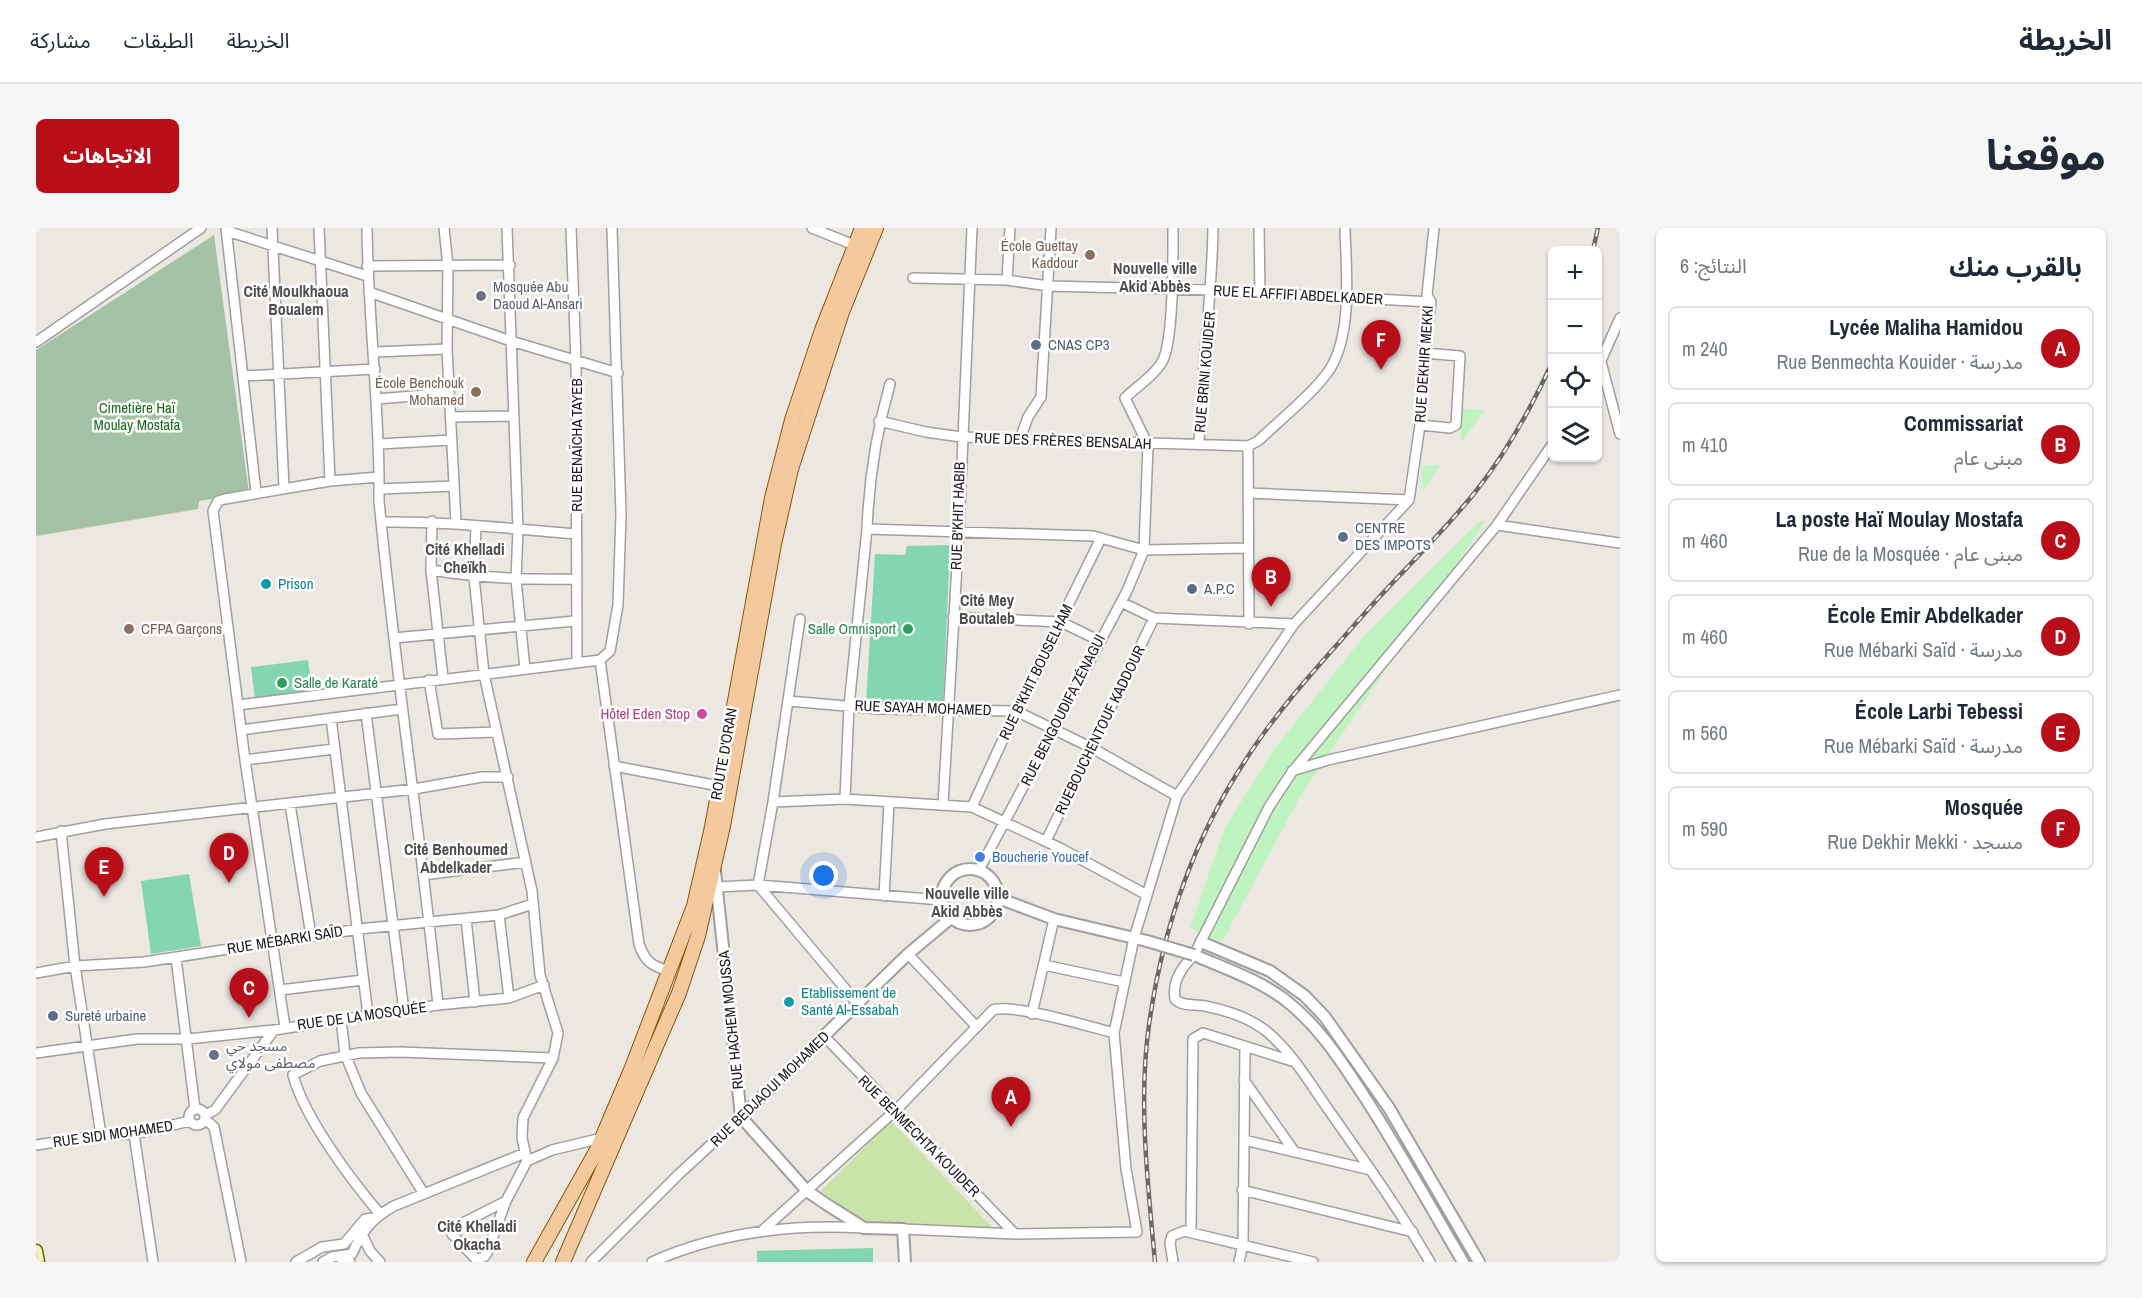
<!DOCTYPE html>
<html lang="ar">
<head>
<meta charset="utf-8">
<style>
	:root { --surface:#fff; --page:#f6f6f7; --text:#1f2937; --muted:#747a83; --line:#e0e1e3; --accent:#b70e19 }
	body { margin:0; font-family:"Archivo Narrow","Noto Sans Arabic",sans-serif; background:var(--page); color:var(--text); direction:rtl }
	.controls { position:absolute; right:18px; top:18px; display:grid; overflow:hidden; border-radius:9px; box-shadow:0 2px 4px #0004 }
	.controls button { width:54px; height:54px; display:grid; place-items:center; padding:0; border:0; border-bottom:2px solid var(--line); background:var(--surface); color:var(--text); font:30px sans-serif }
	.you { position:absolute; left:788px; top:648px; width:21px; height:21px; margin:-15px; border:4px solid #fff; border-radius:50%; background:#1a73e8; box-shadow:0 0 0 9px #1a73e833 }
	.badge { display:grid; place-items:center; width:39px; height:39px; border-radius:50%; background:var(--accent); color:#fff; font-size:20px; font-weight:700 }
	.pin { position:absolute; translate:-50% -50px; filter:drop-shadow(0 2px 3px #0008) }
	.pin::after { content:''; position:absolute; top:32px; width:21px; height:18px; background:inherit; clip-path:polygon(0 0,100% 0,50% 100%) }
	.list { margin:0; padding:0; list-style:none }
	h2 { display:flex; justify-content:space-between; align-items:center; height:78px; margin:0; padding:0 24px; font-size:26px }
	h2 small { font-size:20px; font-weight:400; color:var(--muted) }
	.list li { display:grid; grid-template-columns:39px 1fr auto; gap:18px; align-items:center; box-sizing:border-box; height:84px; margin:0 12px 12px; padding:0 12px; border:2px solid var(--line); border-radius:9px }
	.list b { display:block; font-size:22px; white-space:nowrap }
	.list p { margin:0; font-size:20px; white-space:nowrap; color:var(--muted) }
	.list em { font-size:20px; font-style:normal; color:var(--muted) }
	.icon { flex:none; width:33px; height:33px; fill:none; stroke:currentColor; stroke-width:2; stroke-linecap:round; stroke-linejoin:round }
	.map { position:relative; flex:none; width:1584px; height:1034px; overflow:hidden; direction:ltr; border-radius:9px }
	header { display:flex; align-items:center; gap:36px; box-sizing:border-box; height:84px; padding:0 30px; background:var(--surface); border-bottom:2px solid var(--line) }
	header strong { font-size:28px }
	nav { display:flex; gap:33px; margin-inline-start:auto; font-size:21px }
	.intro { display:flex; align-items:center; justify-content:space-between; box-sizing:border-box; height:144px; padding:0 36px }
	h1 { margin:0; font-size:42px }
	.button { padding:15px 27px; border-radius:9px; background:var(--accent); color:#fff; font-size:21px; font-weight:700 }
	main { display:flex; gap:36px; padding:0 36px }
	aside { flex:1; background:var(--surface); border-radius:9px; box-shadow:0 2px 4px #0004 }
	.map>svg:first-child { display:block }
</style>
</head>
<body>
<header>
<strong>الخريطة</strong>
<nav><a>الخريطة</a><a>الطبقات</a><a>مشاركة</a></nav>
</header>
<div class="intro"><h1>موقعنا</h1><a class="button">الاتجاهات</a></div>
<main>
<aside>
<h2>بالقرب منك<small>النتائج: 6</small></h2>
<ul class="list">
<li><span class="badge">A</span><div><b>Lycée Maliha Hamidou</b><p>مدرسة · Rue Benmechta Kouider</p></div><em>240 m</em></li>
<li><span class="badge">B</span><div><b>Commissariat</b><p>مبنى عام</p></div><em>410 m</em></li>
<li><span class="badge">C</span><div><b>La poste Haï Moulay Mostafa</b><p>مبنى عام · Rue de la Mosquée</p></div><em>460 m</em></li>
<li><span class="badge">D</span><div><b>École Emir Abdelkader</b><p>مدرسة · Rue Mébarki Saïd</p></div><em>460 m</em></li>
<li><span class="badge">E</span><div><b>École Larbi Tebessi</b><p>مدرسة · Rue Mébarki Saïd</p></div><em>560 m</em></li>
<li><span class="badge">F</span><div><b>Mosquée</b><p>مسجد · Rue Dekhir Mekki</p></div><em>590 m</em></li>
</ul>
</aside>
<div class="map">
<svg width="1584" height="1034" viewBox="0 0 1584 1034">
	<rect width="100%" height="100%" fill="#ece7e1"/>
	<path fill="#c9e3a9" d="M855,893L957,1000L827,995L785,963Z"/>
	<path fill="#a4c3a6" d="M178,7L213,265L163,273L162,281L0,308V122Z"/>
	<path fill="#bff4c0" d="M1424,181L1449,182L1425,215Z
		M1404,237L1387,264L1385,238Z
		M1451,291L1264,569L1186,714L1154,700L1189,600L1236,524L1329,407L1442,295Z"/>
	<path fill="#83d6b1" d="M914,317L907,479L830,475L839,326L869,327L871,318Z
		M272,432L277,471L220,479L215,439Z
		M153,646L165,718L115,726L105,653Z
		M837,1020V1034H721V1023Z"/>
	<g fill="none" stroke-linecap="round" stroke-linejoin="round">
		<g stroke="#9f9f9f" stroke-width="12">
			<path id="minor" d="M190,0L220,264
				M236,0L248,260
				M283,0L294,253
				M331,0C332,83 342,165 343,249
				M408,0L412,38L411,121L420,295
				M471,0L482,301L480,352L489,441
				M535,0L540,133L541,434
				M776,0L818,17
				M1223,0L1224,66
				M191,3L331,48
				M331,38L474,37
				M877,50L971,52L1012,58L1177,62L1395,74
				M971,52L974,0
				M333,64L475,113L582,145
				M0,114L165,0
				M339,124L411,121
				M1565,134L1584,206
				M1563,137L1584,90
				M208,148L339,141
				M854,156C840,205 833,251 831,301L1057,308L1108,322L1211,320
				M341,171L413,165
				M415,189L478,188
				M843,193L890,204L925,209L1212,218
				M1384,197L1414,200L1420,197L1424,128L1388,125
				M984,211L992,189L1005,169L1015,0
				M343,216L416,212
				M1163,216C1165,143 1176,72 1177,0
				M344,261L418,258
				M1212,265L1373,272
				M1373,272L1384,197L1388,125L1395,74L1391,67L1398,0
				M396,293L395,342L407,450
				M345,294C411,293 475,301 540,306
				M1461,297L1584,315
				M440,299L438,349L448,446L496,663L504,747L522,805L517,830L487,890L486,910L491,933L516,922L566,910
				M395,342C444,350 490,352 540,351
				M1085,374L1118,390L1258,396
				M917,389L1025,394L1062,412
				M764,391L737,574L722,657L822,776
				M1213,396L1212,218L1222,213C1243,193 1279,164 1294,141C1317,104 1310,42 1309,0
				M358,410L539,393
				M564,432L603,716C609,734 616,738 633,743
				M393,452L402,506L461,504
				M753,473L843,481L980,483L1056,520L1141,568
				M202,477L564,432L574,423L582,377L585,286L576,0
				M330,485L368,783
				M295,490L332,787
				M205,502L366,481
				M209,532L298,521
				M578,538L683,558
				M1256,543L1292,532L1584,467
				M809,571L813,478L831,301
				M737,574L809,571L936,579L1024,620L1111,667
				M254,576L275,708
				M907,576L923,303L936,0
				M936,579L980,483L1065,310
				M25,603L39,738L65,907
				M0,609L69,596L378,561L446,549H472
				M1010,613L1118,390
				M943,642L1091,363L1108,322L1112,217L1089,170C1100,159 1118,148 1126,134C1138,113 1137,28 1137,0
				M387,647L490,634
				M680,659L722,657L905,672
				M848,668L853,575
				M463,687L473,770
				M430,691L439,774
				M872,726L940,798
				M140,730L159,881
				M1008,737L1088,754
				M0,745L39,738L108,734L323,701L463,687L497,676
				M244,762L327,752
				M996,786L1018,691
				M305,791L309,826L325,865L388,966
				M249,799L209,532L177,283L182,273L189,271L294,253L343,249V273C359,442 385,609 402,777
				M788,808L979,1006
				M0,825L101,811H152L238,802L402,777L473,770L508,757
				M1208,852L1258,923
				M153 889a8 8 0 1 1 16 0a8 8 0 1 1-16 0Z
				M169,887L179,882L238,802
				M169,891L178,899L205,1034
				M98,906L117,1034
				M1208,912L1335,942
				M0,917L65,907L98,906L154,893
				M1206,962L1377,1004
				M470,973L451,1025L448,1029L440,1031L416,1006L415,1001Z
				M470,973L491,933
				M344,986C315,952 268,889 257,847L284,833L323,825L364,824L517,830
				M867,1001L979,1006L1101,1004L1090,941L1078,805L1098,710L1141,568L1258,396L1373,272
				M727,1002L861,881L957,782C976,775 1055,799 1078,805
				M1155,1003L1157,811L1167,805L1259,834
				M322,1005L325,1004L334,1023L344,1034
				M260,1034L286,1019L308,1016L329,991L338,990
				M287,1034L296,1029L316,1026C326,1003 336,990 358,978L489,925
				M306,1034H314
				M555,1034L643,946L705,889
				M616,1034C683,1004 755,996 827,1000
				M1137,1034L1134,1015L1136,1008L1148,1003L1277,1034
				M1203,1034L1207,1016L1209,820
				M1394,1034C1363,981 1327,931 1292,881C1273,854 1255,823 1229,802C1213,790 1189,782 1169,778C1160,776 1146,779 1139,771C1136,753 1146,739 1158,727L1233,579L1256,544L1461,297L1516,217"/>
		</g>
		<g stroke="#9f9f9f" stroke-width="14">
			<path id="tertiary" d="M906 669a28 28 0 1 1 56 0a28 28 0 1 1-56 0Z
				M679,643L705,889L771,963L790,976L828,1000L867,1001L869,1034
				M962,670L1018,691L1111,713
				M1165,714L1234,743L1269,768L1289,789L1353,880L1443,1034
				M1158,727C1188,740 1221,751 1248,771C1282,797 1303,830 1326,865C1362,920 1394,978 1427,1034
				M705,889L872,726L915,690"/>
		</g>
		<g stroke="#63670c" stroke-width="15">
			<path id="secondary" d="M0,1023L2,1034"/>
		</g>
		<g stroke="#87560b" stroke-width="16">
			<path id="primary" d="M498,1034L561,922L595,842L658,678L676,599L736,270L756,192L786,102L826,0
				M527,1034L643,765L662,708L687,598L738,316L755,241L806,84L840,0"/>
		</g>
		<use href="#minor" stroke="#fff" stroke-width="9"/>
		<use href="#tertiary" stroke="#fff" stroke-width="10"/>
		<use href="#secondary" stroke="#f4f3b7" stroke-width="12"/>
		<use href="#primary" stroke="#f4c99d" stroke-width="14"/>
		<g stroke="#696969" stroke-width="4.5">
			<path id="rail" d="M1557,22L1562,0
				M1119,1034C1112,957 1102,874 1113,797C1126,704 1157,612 1209,533C1243,479 1287,433 1329,385C1365,344 1406,306 1440,263C1471,224 1495,180 1516,135"/>
		</g>
		<use href="#rail" stroke="#fff" stroke-width="2" stroke-dasharray="7" stroke-linecap="butt"/>
		<g stroke="#9f9f9f" stroke-width="14" stroke-linecap="butt">
			<path id="tertiary-bridge" d="M1111,713L1158,727"/>
		</g>
		<use href="#tertiary-bridge" stroke="#fff" stroke-width="10"/>
	</g>
	<g fill="#8d6e63" stroke="#fff" stroke-width="2">
		<circle cx="1054" cy="27" r="6"/>
		<circle cx="440" cy="164" r="6"/>
		<circle cx="93" cy="401" r="6"/>
	</g>
	<g fill="#6b7280" stroke="#fff" stroke-width="2">
		<circle cx="445" cy="68" r="6"/>
		<circle cx="178" cy="827" r="6"/>
	</g>
	<g fill="#5c6f8a" stroke="#fff" stroke-width="2">
		<circle cx="1000" cy="117" r="6"/>
		<circle cx="1307" cy="309" r="6"/>
		<circle cx="1156" cy="361" r="6"/>
		<circle cx="17" cy="788" r="6"/>
	</g>
	<g fill="#0f9aa8" stroke="#fff" stroke-width="2">
		<circle cx="230" cy="356" r="6"/>
		<circle cx="753" cy="774" r="6"/>
	</g>
	<g fill="#2e9e5b" stroke="#fff" stroke-width="2">
		<circle cx="872" cy="401" r="6"/>
		<circle cx="246" cy="455" r="6"/>
	</g>
	<circle fill="#d1479c" stroke="#fff" stroke-width="2" cx="666" cy="486" r="6"/>
	<circle fill="#3f7fe0" stroke="#fff" stroke-width="2" cx="944" cy="629" r="6"/>
	<g text-anchor="middle" stroke-width="5" stroke-linejoin="round" paint-order="stroke">
		<g font-size="15" fill="#785e54" stroke="#fff" text-anchor="end">
			<text x="1042" y="23">École Guettay<tspan x="1042" dy="17">Kaddour</tspan></text>
			<text x="428" y="160">École Benchouk<tspan x="428" dy="17">Mohamed</tspan></text>
			<text x="105" y="406" text-anchor="start">CFPA Garçons</text>
		</g>
		<g font-size="15" fill="#5b616d" stroke="#fff" text-anchor="start">
			<text x="457" y="64">Mosquée Abu<tspan x="457" dy="17">Daoud Al-Ansari</tspan></text>
			<text x="190" y="823">مسجد حي<tspan x="190" dy="17">مصطفى مولاي</tspan></text>
		</g>
		<g font-size="15" fill="#1b1b1b" stroke="#fff">
			<text transform="translate(1262 67) rotate(3)" y="5">RUE EL AFFIFI ABDELKADER</text>
			<text transform="translate(1388 136) rotate(-86)" y="5">RUE DEKHIR MEKKI</text>
			<text transform="translate(1169 144) rotate(-85)" y="5">RUE BRINI KOUIDER</text>
			<text transform="translate(1027 213) rotate(2)" y="5">RUE DES FRÈRES BENSALAH</text>
			<text transform="translate(541 217) rotate(-90)" y="5">RUE BENAÏCHA TAYEB</text>
			<text transform="translate(922 288) rotate(-88)" y="5">RUE B'KHIT HABIB</text>
			<text transform="translate(1000 444) rotate(-64)" y="5">RUE B'KHIT BOUSELHAM</text>
			<text transform="translate(887 480) rotate(2)" y="5">RUE SAYAH MOHAMED</text>
			<text transform="translate(1027 482) rotate(-63)" y="5">RUE BENGOUDIFA ZÉNAGUI</text>
			<text transform="translate(1064 502) rotate(-64)" y="5">RUEBOUCHENTOUF KADDOUR</text>
			<text transform="translate(688 526) rotate(-80)" y="5">ROUTE D'ORAN</text>
			<text transform="translate(249 712) rotate(-9)" y="5">RUE MÉBARKI SAÏD</text>
			<text transform="translate(326 788) rotate(-8)" y="5">RUE DE LA MOSQUÉE</text>
			<text transform="translate(695 792) rotate(-96)" y="5">RUE HACHEM MOUSSA</text>
			<text transform="translate(734 861) rotate(-44)" y="5">RUE BEDJAOUI MOHAMED</text>
			<text transform="translate(77 906) rotate(-8)" y="5">RUE SIDI MOHAMED</text>
			<text transform="translate(883 908) rotate(45)" y="5">RUE BENMECHTA KOUIDER</text>
		</g>
		<g font-size="15" fill="#4e5e75" stroke="#fff" text-anchor="start">
			<text x="1012" y="122">CNAS CP3</text>
			<text x="1319" y="305">CENTRE<tspan x="1319" dy="17">DES IMPOTS</tspan></text>
			<text x="1168" y="366">A.P.C</text>
			<text x="29" y="793">Sureté urbaine</text>
		</g>
		<g font-size="15" fill="#136f15" stroke="#fff">
			<text x="101" y="185">Cimetière Haï<tspan x="101" dy="17">Moulay Mostafa</tspan></text>
		</g>
		<g font-size="15" fill="#0d838f" stroke="#fff" text-anchor="start">
			<text x="242" y="361">Prison</text>
			<text x="765" y="770">Etablissement de<tspan x="765" dy="17">Santé Al-Essabah</tspan></text>
		</g>
		<g font-size="15" fill="#27864d" stroke="#fff" text-anchor="end">
			<text x="860" y="406">Salle Omnisport</text>
			<text x="258" y="460" text-anchor="start">Salle de Karaté</text>
		</g>
		<g font-size="15" fill="#b23c85" stroke="#fff" text-anchor="end">
			<text x="654" y="491">Hôtel Eden Stop</text>
		</g>
		<g font-size="15" fill="#366cbe" stroke="#fff" text-anchor="start">
			<text x="956" y="634">Boucherie Youcef</text>
		</g>
		<g font-size="16" font-weight="bold" fill="#4e4e4e" stroke="#fff">
			<text x="1119" y="46">Nouvelle ville<tspan x="1119" dy="18">Akid Abbès</tspan></text>
			<text x="260" y="69">Cité Moulkhaoua<tspan x="260" dy="18">Boualem</tspan></text>
			<text x="429" y="327">Cité Khelladi<tspan x="429" dy="18">Cheïkh</tspan></text>
			<text x="951" y="378">Cité Mey<tspan x="951" dy="18">Boutaleb</tspan></text>
			<text x="420" y="627">Cité Benhoumed<tspan x="420" dy="18">Abdelkader</tspan></text>
			<text x="931" y="671">Nouvelle ville<tspan x="931" dy="18">Akid Abbès</tspan></text>
			<text x="441" y="1004">Cité Khelladi<tspan x="441" dy="18">Okacha</tspan></text>
		</g>
	</g>
</svg>
<div class="controls">
<button>+</button>
<button>−</button>
<button><svg class="icon" aria-label="locate" viewBox="0 0 24 24"><circle cx="12" cy="12" r="6"/><path d="M12 2v4M12 18v4M2 12h4M18 12h4"/></svg></button>
<button><svg class="icon" aria-label="layers" viewBox="0 0 24 24"><path d="M12 4l9 5-9 5-9-5zM3 14l9 5 9-5"/></svg></button>
</div>
<div class="you"></div>
<div class="pin badge" style="left:975px;top:899px">A</div>
<div class="pin badge" style="left:1235px;top:379px">B</div>
<div class="pin badge" style="left:213px;top:790px">C</div>
<div class="pin badge" style="left:193px;top:655px">D</div>
<div class="pin badge" style="left:68px;top:669px">E</div>
<div class="pin badge" style="left:1345px;top:142px">F</div>
</div>
</main>
</body>
</html>
